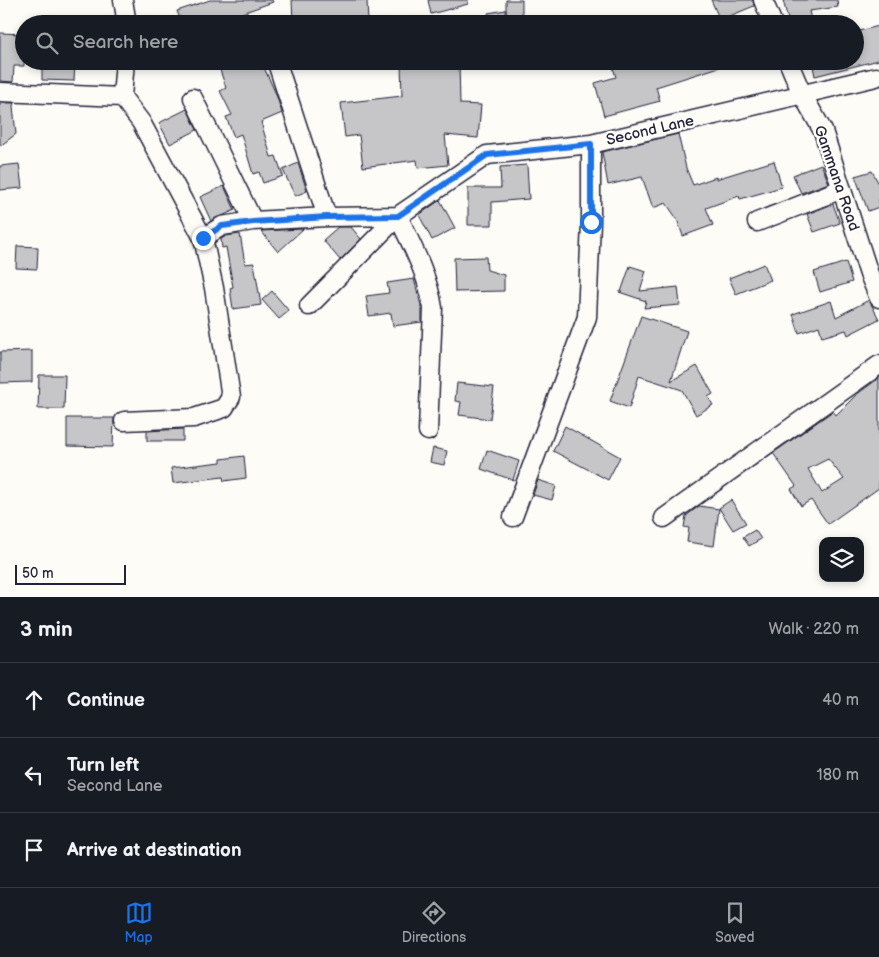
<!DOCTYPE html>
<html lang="en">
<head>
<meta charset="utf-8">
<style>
	:root { --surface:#171b24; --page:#20242c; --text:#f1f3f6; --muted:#9ea1a6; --line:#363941; --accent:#1a73e8 }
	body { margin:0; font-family:"Balsamiq Sans",sans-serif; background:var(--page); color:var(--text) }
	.controls { position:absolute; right:15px; bottom:15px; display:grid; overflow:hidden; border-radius:10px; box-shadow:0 2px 8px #0003 }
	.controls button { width:45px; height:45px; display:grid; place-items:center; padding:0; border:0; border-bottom:1px solid var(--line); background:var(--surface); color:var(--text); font:25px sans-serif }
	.scale { position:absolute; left:15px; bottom:12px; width:111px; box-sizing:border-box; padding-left:5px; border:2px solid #22223b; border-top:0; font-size:14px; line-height:18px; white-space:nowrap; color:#22223b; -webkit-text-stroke:4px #fdfcf7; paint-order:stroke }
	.stop { position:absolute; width:15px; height:15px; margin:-11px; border:4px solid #1a73e8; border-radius:50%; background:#fff }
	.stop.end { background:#1a73e8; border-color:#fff; box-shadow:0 1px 5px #0008 }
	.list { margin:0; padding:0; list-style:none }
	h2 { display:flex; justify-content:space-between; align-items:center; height:65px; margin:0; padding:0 20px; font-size:21px }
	h2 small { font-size:16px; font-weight:400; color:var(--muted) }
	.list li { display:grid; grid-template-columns:32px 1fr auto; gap:15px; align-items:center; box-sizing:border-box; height:75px; padding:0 20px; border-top:1px solid var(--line) }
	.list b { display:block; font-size:19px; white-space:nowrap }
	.list p { margin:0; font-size:16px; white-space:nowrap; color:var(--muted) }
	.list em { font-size:16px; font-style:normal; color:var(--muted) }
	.icon { flex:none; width:28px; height:28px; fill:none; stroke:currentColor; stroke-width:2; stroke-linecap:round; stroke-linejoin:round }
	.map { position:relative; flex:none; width:879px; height:597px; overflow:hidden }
	.search { position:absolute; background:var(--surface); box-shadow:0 2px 8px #0003; left:15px; right:15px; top:15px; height:55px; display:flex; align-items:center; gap:12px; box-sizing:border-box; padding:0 18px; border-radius:28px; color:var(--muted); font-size:19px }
	.sheet { height:290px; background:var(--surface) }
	nav { display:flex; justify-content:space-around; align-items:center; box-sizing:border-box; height:70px; border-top:1px solid var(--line); background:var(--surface); font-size:14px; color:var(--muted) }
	nav a { display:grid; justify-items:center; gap:2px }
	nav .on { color:var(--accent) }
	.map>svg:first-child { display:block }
</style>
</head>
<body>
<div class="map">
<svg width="879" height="597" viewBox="0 0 879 597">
	<rect width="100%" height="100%" fill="#fdfcf7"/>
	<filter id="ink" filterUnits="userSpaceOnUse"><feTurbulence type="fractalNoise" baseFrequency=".02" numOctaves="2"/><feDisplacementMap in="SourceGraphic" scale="10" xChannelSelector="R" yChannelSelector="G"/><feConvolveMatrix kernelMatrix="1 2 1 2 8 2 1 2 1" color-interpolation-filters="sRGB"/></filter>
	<g filter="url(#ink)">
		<path fill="#c6c6c8" stroke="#22223b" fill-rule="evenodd" d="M210,0H272L273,2L242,13L247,24H182L177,11Z
			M292,0H367L368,24H334V20L293,22Z
			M428,0H468V4L431,14Z
			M506,0H522V17H506Z
			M711,0H753L754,6L720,20Z
			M783,0H837L838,7L809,11L812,24H789Z
			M506,10L507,24H490L488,13Z
			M879,26V60L815,76L812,61H855V32Z
			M0,33L24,34V66H14L13,82L0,81Z
			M42,61H75L74,81L42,80Z
			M217,61H261L276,94L282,113L261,122L271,157L276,156L283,176L263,183L259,172L253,174L241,134L234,137L226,117L232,115L220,91L226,88Z
			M611,61H728L729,64L656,87L660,101L604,116L595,83L616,77Z
			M459,62L460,104L481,105L478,138L445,135L448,165L418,168L417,160L363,167L359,135L345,137L341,103L402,96L401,64Z
			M0,103H14L13,106L16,134L0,146Z
			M187,109L197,130L170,144L159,123Z
			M678,134L686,168L693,185L716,177V179L774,161L782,187L740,199L739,196L706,208L713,225L683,236L677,219L666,203L653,208L642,177L608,185L602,152Z
			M298,163L307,191L295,196L283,170Z
			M19,164L22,188L0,190V166Z
			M821,164L829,183L801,193L793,175Z
			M527,165L529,199L492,202V225H468V188H501L500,167Z
			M872,171L879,184V207L868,211L855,176Z
			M224,186L235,210L211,221L200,197Z
			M440,200L455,228L432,240L419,215Z
			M833,204L840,223L814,232L807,214Z
			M338,227H351L361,239L340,260L323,240Z
			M303,229L278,252L261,231Z
			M240,234L245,264L254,263L261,305L233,309L230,288L233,287L226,247L222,248L221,239L226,236Z
			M17,246L38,247L37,269L16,268Z
			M486,257L487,270L504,275V291L455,292L454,258Z
			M846,262L852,282L820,292L814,272Z
			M764,264L771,280L736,294L729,278Z
			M630,266L646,271L640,291L678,287L680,305L644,308L646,301L619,292H621Z
			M414,279L422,309V322L393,326L391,313L369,316L366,296L389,293L387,283Z
			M272,291L289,311L279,319L262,300Z
			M869,300L879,319L848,335L846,330L822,337L819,326L799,333L793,314L831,301L836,317Z
			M641,316L687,331L671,381L697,366L713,394L708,397L713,405L696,415L682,390L639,376L629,408L610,401Z
			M32,351V382L0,383V352Z
			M39,375H65L64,409H38Z
			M879,378V488L828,524L811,500L801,506L791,489L796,486L773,453L833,411L836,415L856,395ZM828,459L844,479L822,493L808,469Z
			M457,383L494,387L490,419L459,415L461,402L455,401Z
			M67,418H114L113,447L67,446Z
			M565,426L620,457L608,480L553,451Z
			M183,429V441H147V431Z
			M433,448L447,451L444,465L430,462Z
			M487,450L519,461L513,480L481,469Z
			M244,456L246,478L224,481L223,477L173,483L171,468L221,462V459Z
			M538,480L556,486L552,500L533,495Z
			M731,500L746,523L733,530L719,508Z
			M699,506L719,509L714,546L687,542L689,528L684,527L686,516Z
			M755,530L761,539L749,546L743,537Z"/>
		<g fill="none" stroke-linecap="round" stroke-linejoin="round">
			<g stroke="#22223b" stroke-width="21">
				<path id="minor" d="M123,0L127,24
					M763,0L773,24
					M788,61L802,94L823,131L869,274L879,298
					M277,63L327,217
					M0,92L122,97
					M193,98L253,221
					M757,222L842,189
					M203,238L222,226L253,221L327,217L398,216L487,155L591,144L876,77
					M309,306L398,216C412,246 428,275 433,308L428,431
					M124,421L194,418L224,408L231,397L214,288L203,238L141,122L122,97L125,61
					M513,517L587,317L591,222V144
					M664,518L879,365"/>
			</g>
			<use href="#minor" stroke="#fdfcf7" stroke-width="18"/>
		</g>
	</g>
	<g fill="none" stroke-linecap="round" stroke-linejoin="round" filter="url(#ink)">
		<path stroke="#1a73e8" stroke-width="6" d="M203,238L222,226L253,222L327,217L398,216L487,155L591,144V222"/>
	</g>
	<g text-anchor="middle" stroke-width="5" stroke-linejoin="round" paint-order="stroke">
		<g font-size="15" fill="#22223b" stroke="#fdfcf7">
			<text transform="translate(650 130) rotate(-13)" y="5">Second Lane</text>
			<text transform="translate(837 178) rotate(71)" y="5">Gammana Road</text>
		</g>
	</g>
</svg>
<div class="controls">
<button><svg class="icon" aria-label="layers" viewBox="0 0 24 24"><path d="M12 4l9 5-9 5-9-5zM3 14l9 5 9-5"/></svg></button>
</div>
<div class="scale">50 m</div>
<div class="stop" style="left:591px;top:222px"></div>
<div class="stop end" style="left:203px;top:238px"></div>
<div class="search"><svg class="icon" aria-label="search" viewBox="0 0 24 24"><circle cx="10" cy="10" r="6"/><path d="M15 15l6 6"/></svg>Search here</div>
</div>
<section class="sheet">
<h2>3 min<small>Walk · 220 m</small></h2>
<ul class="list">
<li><svg class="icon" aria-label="ahead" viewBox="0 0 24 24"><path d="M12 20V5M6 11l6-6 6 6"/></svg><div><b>Continue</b></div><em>40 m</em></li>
<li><svg class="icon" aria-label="left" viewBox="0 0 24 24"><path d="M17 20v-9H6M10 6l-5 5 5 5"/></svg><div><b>Turn left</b><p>Second Lane</p></div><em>180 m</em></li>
<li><svg class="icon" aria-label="arrive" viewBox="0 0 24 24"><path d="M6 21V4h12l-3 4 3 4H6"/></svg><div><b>Arrive at destination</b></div></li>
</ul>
</section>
<nav>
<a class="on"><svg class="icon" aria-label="map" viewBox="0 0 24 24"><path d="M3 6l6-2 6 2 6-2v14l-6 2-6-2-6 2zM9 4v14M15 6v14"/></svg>Map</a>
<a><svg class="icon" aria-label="directions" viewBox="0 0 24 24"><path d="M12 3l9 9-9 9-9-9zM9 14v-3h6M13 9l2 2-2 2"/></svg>Directions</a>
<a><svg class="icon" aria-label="saved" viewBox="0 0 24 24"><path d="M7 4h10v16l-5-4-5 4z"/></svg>Saved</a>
</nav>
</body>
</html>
